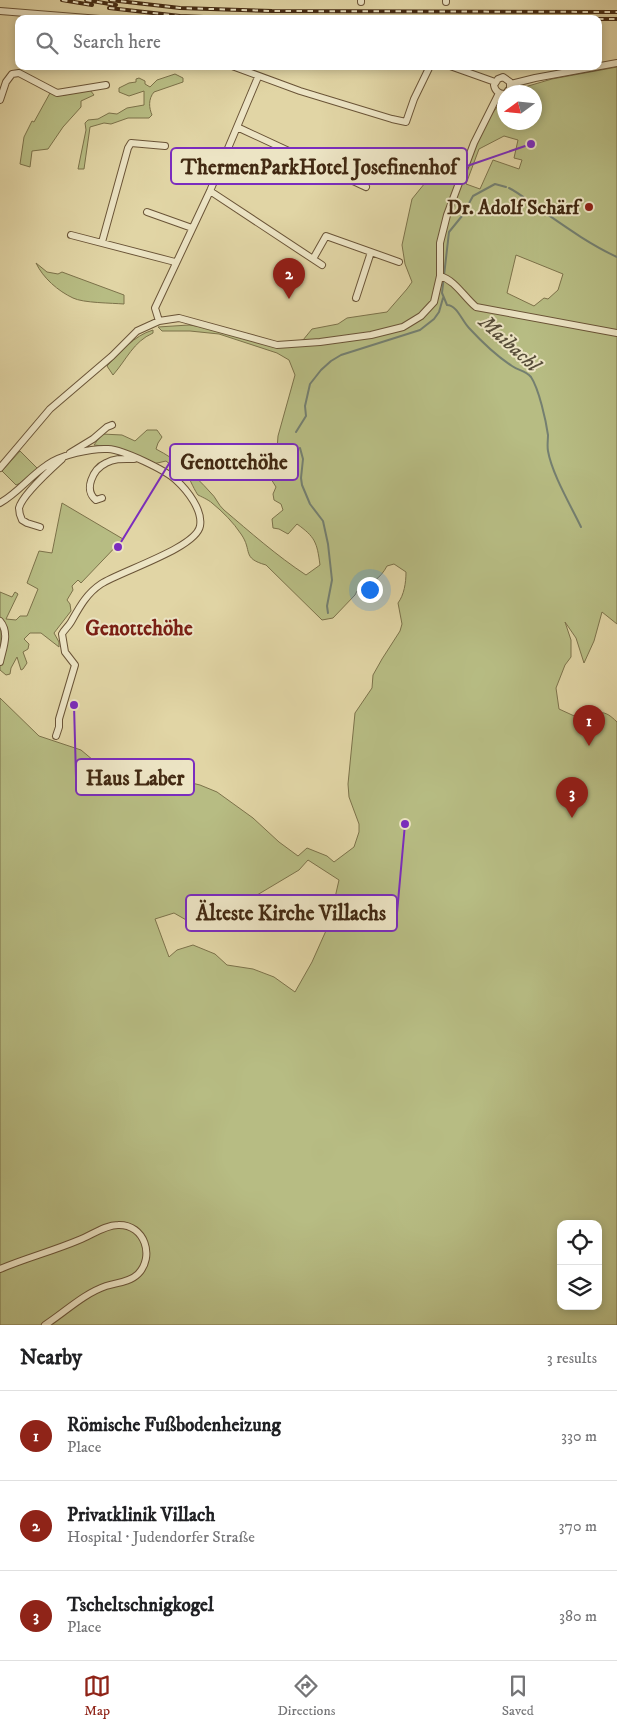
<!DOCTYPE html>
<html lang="en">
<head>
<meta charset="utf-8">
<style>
	:root { --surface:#fff; --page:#f6f6f6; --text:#202124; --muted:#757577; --line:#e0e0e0; --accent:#8f2418 }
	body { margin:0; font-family:"IM FELL DW Pica",serif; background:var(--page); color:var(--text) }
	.controls { position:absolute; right:15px; bottom:15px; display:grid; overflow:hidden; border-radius:10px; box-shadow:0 2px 8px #0003 }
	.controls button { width:45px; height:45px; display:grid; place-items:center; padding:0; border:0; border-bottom:1px solid var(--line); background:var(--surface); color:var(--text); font:25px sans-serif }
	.compass { position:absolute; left:497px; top:85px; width:45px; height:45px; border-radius:50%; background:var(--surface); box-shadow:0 2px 8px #0003; rotate:255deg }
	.you { position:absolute; left:369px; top:589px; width:18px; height:18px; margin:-12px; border:4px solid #fff; border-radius:50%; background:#1a73e8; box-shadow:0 0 0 8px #1a73e833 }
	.badge { display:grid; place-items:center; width:32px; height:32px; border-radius:50%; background:var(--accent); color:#fff; font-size:16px; font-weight:700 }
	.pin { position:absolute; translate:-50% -41px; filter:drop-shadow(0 1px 2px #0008) }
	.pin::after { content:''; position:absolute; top:26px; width:18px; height:15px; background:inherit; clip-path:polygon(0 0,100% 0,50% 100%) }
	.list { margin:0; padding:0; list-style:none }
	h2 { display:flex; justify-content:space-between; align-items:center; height:65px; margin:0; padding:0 20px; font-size:21px }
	h2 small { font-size:16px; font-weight:400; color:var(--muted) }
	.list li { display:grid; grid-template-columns:32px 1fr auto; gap:15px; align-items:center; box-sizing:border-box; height:90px; padding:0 20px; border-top:1px solid var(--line) }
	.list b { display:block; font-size:19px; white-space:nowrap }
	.list p { margin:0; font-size:16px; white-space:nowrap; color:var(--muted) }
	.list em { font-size:16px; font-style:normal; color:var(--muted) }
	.icon { flex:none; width:28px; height:28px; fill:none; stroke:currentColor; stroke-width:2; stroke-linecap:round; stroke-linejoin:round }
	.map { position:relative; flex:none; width:617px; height:1325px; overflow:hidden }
	.search { position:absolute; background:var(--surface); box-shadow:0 2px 8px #0003; left:15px; right:15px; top:15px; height:55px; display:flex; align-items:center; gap:12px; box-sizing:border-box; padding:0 18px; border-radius:10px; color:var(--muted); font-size:19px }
	.sheet { height:335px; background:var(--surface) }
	nav { display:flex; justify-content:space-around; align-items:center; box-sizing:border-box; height:70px; border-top:1px solid var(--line); background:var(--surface); font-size:14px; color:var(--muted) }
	nav a { display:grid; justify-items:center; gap:2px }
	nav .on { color:var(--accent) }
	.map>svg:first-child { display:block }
</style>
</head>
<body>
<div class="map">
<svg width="617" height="1325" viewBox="0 0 617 1325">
	<rect width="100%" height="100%" fill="#e1d5a5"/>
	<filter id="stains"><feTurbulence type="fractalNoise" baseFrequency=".004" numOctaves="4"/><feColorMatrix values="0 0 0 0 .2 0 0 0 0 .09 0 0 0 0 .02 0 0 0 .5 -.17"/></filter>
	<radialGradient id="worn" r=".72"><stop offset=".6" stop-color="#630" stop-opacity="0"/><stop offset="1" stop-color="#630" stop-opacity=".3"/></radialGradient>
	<path fill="#b7bc83" stroke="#7c724a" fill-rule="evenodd" d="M617,67V624L602,612L594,641L584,663L576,638L565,622L571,640V657L565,665L556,688L559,709L583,720C599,712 603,708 617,722V1325H0V698L39,736L81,750L93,760L110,770L175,779L200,785L217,792L253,818L279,842L298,856L307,848L327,856L334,862L354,847L359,832V824L349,797L348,784L355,713L372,688L373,675L382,659L400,631L402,624L398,603C404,595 406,583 406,572L394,564L387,566C381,578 369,586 357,591L355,595L333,618L322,620L266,565C241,558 253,551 241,534C233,522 223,512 212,503C209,500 200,496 198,495C196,493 189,478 187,474L181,473L166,461L153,464L113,447L94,445L102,434L122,435L135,441L147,430H157L162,437L158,443L156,449C177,460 194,474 210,492C216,497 218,505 224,510C250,532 277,556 306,575L320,565C317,542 315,537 297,524L288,534L279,529L273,528L272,519L283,510L281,504L274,500L273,494L276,487L268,474L270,465L276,463L278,436L295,375L289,360L277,353L219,334L190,331H162L158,327L189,325L209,328L281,345L303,340L312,329L338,324L347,318L387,312L407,289L412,282L405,264L402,245L412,199L442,162L453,157H470C480,137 488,115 504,99V122H534V92H513L518,89L552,79ZM504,136L518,140L514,158L522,160L519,169L493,160L480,189L466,184L479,149ZM516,255L563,274L558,290L548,299L544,298L534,306L507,293ZM308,860L339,880L329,924L312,962L295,992L274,977L253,969L227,965L215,954L193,945L177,950L169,957L155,919L174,913L188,921L226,917L236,919L242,904L299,870ZM561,1224H598V1306H561Z
		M175,74L183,78V82L154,92C148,99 149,108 152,115L149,118H128L111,124L104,123L90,127L84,169H78L86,130L85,123L88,120L98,119L109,113L117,114L127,108L144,105V91L129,96L119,92V88L129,83L136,82V79L139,78L145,81V84L150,87L157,80Z
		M90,90L94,95L81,101V107L63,127L48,149L32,151L30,167L20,164L24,137L32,121L34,122L50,93C63,99 76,91 90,90Z
		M36,263L47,272L58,274L62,272L124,295V304C112,303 83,303 73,298C58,291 43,278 36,263Z
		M153,330V333C133,342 127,359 113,375L107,366C121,352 133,336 153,330Z
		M20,451L38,469L23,482L16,485L2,471Z
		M62,503L123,539L81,583L78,580L72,586L73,590L67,600L70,604L71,611L54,633L59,642V647L41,633H30L24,639L29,644L28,649L23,652L27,663L23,669L21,670L17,657L11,668L10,674L6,675L0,670V592L12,597L15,592L18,594L6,619L16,620L20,616H27L38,589L27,583L39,551L52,553Z"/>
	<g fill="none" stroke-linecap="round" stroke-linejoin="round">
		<path stroke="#747f70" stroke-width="2" d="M506,187L495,184L473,196L462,216L449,232L442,293L447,305C457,305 462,321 469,328C481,341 498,357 512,366C519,371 525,370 531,377C539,389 546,421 548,435C548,440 547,446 548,451C552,474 571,506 581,527
			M509,188C523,195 531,204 544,212C567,228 591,245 617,257
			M296,432L306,416L305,406L310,384L321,370L331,361L341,355L420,330L434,319L439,312L443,298
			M300,448L303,459L301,478L302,485L310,504L323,521L328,544L332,580L327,606L328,613"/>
		<g stroke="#6a5437" stroke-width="8">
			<path id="minor" d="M361,0V2
				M446,2V0
				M0,11L100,19
				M232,66L300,91L392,119L406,122L414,99L430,66
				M450,66L495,82
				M258,77L237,127L366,187
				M511,84L535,78L617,63
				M504,94C499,94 495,91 494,85L498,79L503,77L510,82V88L507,92
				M0,100L6,82L12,74L19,73L57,93L106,85
				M210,191L322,265
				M147,212L192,228
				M71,235L175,262
				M102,242L128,148L131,143L165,146
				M313,259L326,236L399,262
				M440,276C455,280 464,297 476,307L617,333
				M356,298L371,252
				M159,321L155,308L210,191L237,127
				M70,453L93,439L107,427L112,425
				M0,468L50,409L112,356L137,331L159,321L179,318L277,345L320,342L371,335L403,327L421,316L434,302L440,276V243L447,215L474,143L499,93
				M102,498L96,500C83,490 93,469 106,463C115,458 124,459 134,459
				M0,503C18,493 30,476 47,465C60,455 92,448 108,449C124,450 165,470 176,480C187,490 203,510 200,526C196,548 121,571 101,584C86,594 79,608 71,622C68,627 64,630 62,634L65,652L75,665L59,719V727L56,736
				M40,527L27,523L22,520C20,516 19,513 19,508C22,495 51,469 62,459
				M0,621C10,633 3,648 0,662
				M0,1269C26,1258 53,1251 79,1240C92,1235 105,1225 118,1225C145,1224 155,1257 138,1274C130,1282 116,1283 106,1286C83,1294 65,1312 45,1325"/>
		</g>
		<use href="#minor" stroke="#ece4c4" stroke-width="6"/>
		<g stroke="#422912" stroke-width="4">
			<path id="rail" d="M62,0L92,5
				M86,0L116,5
				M110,0L180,8L272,11L617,12
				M109,8L180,16L251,19
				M505,18L579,19
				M598,19H617"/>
		</g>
		<use href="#rail" stroke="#ece4c4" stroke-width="2" stroke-dasharray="5.5" stroke-linecap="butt"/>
	</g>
	<circle fill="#8f2418" stroke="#ece4c4" stroke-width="2" cx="589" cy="207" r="5"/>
	<g text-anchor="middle" stroke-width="4" stroke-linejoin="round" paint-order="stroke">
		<g font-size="20" font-weight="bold" fill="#422912" stroke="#ece4c4" text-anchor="end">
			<text x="579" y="214">Dr. Adolf Schärf</text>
		</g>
		<g font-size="21" font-style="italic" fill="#574d39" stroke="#ece4c4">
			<text transform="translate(510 343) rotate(42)" y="7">Maibachl</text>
		</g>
		<g font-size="21" font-weight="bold" fill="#7a1f14" stroke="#ece4c4">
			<text x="139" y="635">Genottehöhe</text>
		</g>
	</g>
	<path fill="none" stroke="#7b2cbf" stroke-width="2" d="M531 144L467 166M118 547L170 462M74 705L76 777M405 824L397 913"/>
	<g fill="#7b2cbf" stroke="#ece4c4" stroke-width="2">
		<circle cx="531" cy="144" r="5"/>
		<circle cx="118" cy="547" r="5"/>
		<circle cx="74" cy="705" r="5"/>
		<circle cx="405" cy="824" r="5"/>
	</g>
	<g fill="#ece4c4" stroke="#7b2cbf" stroke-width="2">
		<rect x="171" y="148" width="296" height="36" rx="5"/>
		<rect x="170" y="444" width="128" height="36" rx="5"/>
		<rect x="76" y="759" width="118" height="36" rx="5"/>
		<rect x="186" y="895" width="211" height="36" rx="5"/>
	</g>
	<g font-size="21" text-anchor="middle" font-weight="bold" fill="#422912">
		<text x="319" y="174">ThermenParkHotel Josefinenhof</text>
		<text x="234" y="469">Genottehöhe</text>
		<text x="135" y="785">Haus Laber</text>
		<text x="291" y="920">Älteste Kirche Villachs</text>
	</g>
	<rect width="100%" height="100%" filter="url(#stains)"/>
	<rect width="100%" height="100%" fill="url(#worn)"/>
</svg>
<div class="controls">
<button><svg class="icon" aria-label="locate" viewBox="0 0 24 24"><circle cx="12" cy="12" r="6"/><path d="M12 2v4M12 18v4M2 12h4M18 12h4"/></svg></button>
<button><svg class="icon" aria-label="layers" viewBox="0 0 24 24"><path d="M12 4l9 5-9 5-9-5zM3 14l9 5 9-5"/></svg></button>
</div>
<svg class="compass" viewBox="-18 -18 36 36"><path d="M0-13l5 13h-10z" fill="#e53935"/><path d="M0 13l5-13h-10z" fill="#757577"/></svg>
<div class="you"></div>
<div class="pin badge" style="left:589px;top:746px">1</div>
<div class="pin badge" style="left:289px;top:299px">2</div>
<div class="pin badge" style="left:572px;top:818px">3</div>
<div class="search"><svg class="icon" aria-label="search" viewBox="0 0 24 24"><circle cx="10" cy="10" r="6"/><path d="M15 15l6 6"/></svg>Search here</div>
</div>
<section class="sheet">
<h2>Nearby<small>3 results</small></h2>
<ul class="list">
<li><span class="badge">1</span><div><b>Römische Fußbodenheizung</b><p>Place</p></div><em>330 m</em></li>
<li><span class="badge">2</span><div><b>Privatklinik Villach</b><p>Hospital · Judendorfer Straße</p></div><em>370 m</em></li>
<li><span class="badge">3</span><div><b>Tscheltschnigkogel</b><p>Place</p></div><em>380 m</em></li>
</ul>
</section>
<nav>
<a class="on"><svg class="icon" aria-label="map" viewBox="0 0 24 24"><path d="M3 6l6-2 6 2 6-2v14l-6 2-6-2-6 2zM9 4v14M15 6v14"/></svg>Map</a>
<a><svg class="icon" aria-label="directions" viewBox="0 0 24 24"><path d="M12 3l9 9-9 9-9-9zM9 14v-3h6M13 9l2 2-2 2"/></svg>Directions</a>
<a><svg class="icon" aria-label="saved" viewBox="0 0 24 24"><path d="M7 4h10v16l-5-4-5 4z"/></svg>Saved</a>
</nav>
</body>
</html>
